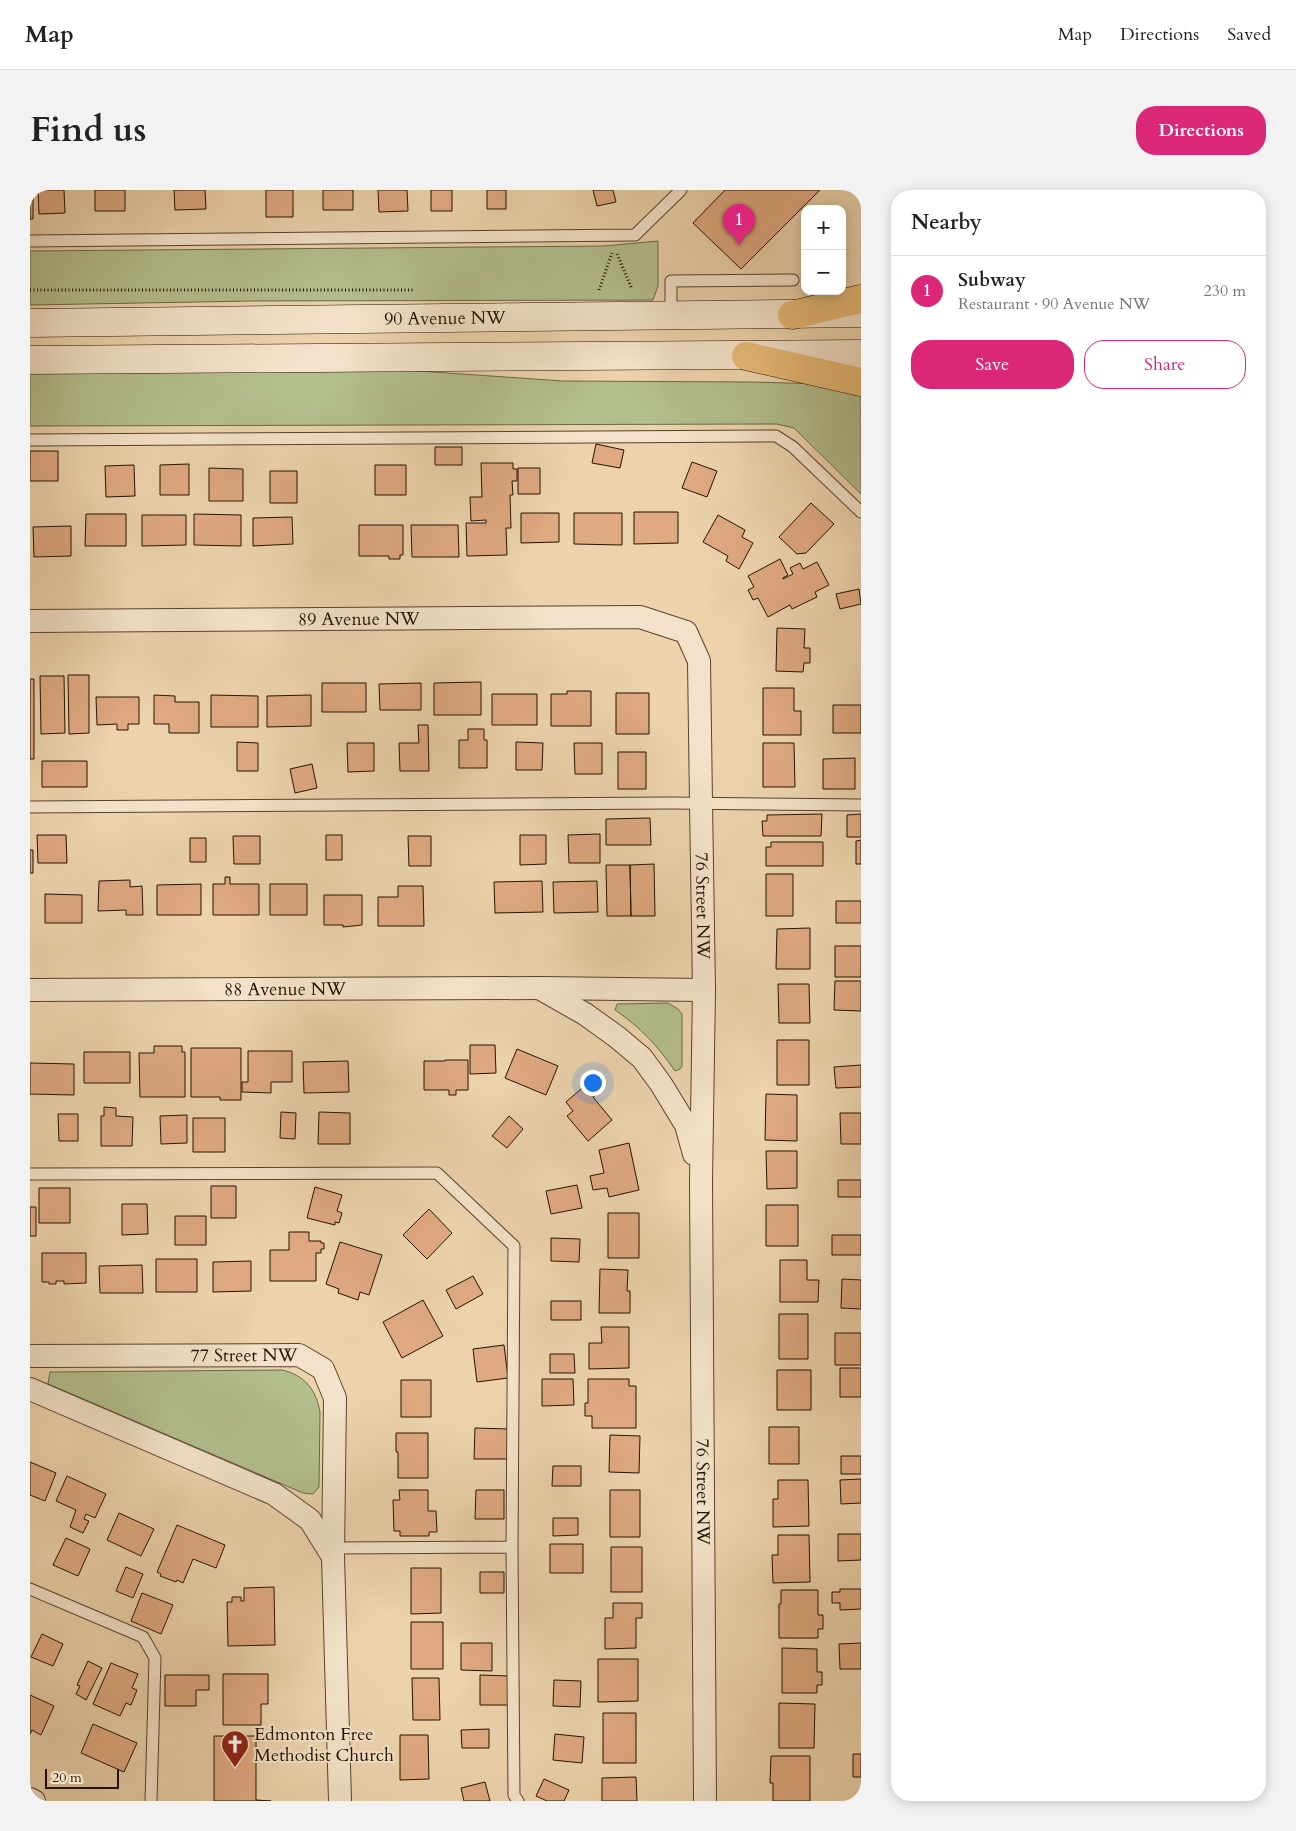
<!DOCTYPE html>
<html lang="en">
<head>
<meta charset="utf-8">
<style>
	:root { --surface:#fff; --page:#f2f2f2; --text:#222; --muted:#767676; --line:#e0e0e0; --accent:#db2777 }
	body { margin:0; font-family:Cardo,serif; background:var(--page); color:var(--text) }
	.controls { position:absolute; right:15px; top:15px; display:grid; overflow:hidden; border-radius:10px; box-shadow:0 2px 12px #0003 }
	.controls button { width:45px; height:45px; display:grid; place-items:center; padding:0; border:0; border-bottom:1px solid var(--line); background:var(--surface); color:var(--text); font:25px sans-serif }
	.scale { position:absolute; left:15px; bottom:12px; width:74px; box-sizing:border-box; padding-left:5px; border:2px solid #261100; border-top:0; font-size:14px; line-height:18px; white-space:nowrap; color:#261100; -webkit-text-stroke:4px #f3e2c9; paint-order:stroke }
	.you { position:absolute; left:562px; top:892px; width:18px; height:18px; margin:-12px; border:4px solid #fff; border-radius:50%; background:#1a73e8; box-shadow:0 0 0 8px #1a73e833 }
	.badge { display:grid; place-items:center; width:32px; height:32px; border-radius:50%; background:var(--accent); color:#fff; font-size:16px; font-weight:700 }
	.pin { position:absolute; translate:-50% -41px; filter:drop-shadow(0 1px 2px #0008) }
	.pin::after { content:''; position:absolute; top:26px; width:18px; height:15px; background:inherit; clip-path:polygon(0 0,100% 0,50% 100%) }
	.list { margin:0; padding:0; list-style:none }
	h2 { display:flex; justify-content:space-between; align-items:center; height:65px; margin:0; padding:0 20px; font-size:21px }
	h2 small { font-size:16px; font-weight:400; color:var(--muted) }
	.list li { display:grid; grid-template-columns:32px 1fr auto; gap:15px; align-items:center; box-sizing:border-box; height:70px; padding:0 20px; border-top:1px solid var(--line) }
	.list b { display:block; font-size:19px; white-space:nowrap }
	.list p { margin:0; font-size:16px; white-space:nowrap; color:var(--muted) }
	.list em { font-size:16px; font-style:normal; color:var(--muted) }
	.actions { display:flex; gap:10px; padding:15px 20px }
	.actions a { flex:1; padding:11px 0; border:1px solid var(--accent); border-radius:20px; text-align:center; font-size:18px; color:var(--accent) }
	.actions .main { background:var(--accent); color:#fff }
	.map { position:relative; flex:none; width:831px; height:1611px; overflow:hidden; border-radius:20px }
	header { display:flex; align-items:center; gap:30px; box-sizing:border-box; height:70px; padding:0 25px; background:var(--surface); border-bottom:1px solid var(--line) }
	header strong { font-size:24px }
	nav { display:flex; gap:28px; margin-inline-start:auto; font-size:18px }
	.intro { display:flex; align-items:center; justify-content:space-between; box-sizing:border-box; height:120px; padding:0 30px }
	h1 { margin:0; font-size:35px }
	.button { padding:12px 22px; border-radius:20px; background:var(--accent); color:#fff; font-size:18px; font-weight:700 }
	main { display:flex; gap:30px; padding:0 30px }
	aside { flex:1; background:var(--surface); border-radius:20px; box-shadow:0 2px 12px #0003 }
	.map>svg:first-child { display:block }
</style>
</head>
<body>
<header>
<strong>Map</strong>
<nav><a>Map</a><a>Directions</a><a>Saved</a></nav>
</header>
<div class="intro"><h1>Find us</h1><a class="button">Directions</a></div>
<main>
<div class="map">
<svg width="831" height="1611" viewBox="0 0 831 1611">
	<rect width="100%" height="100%" fill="#ecd3ac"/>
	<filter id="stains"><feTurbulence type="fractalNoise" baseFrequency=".004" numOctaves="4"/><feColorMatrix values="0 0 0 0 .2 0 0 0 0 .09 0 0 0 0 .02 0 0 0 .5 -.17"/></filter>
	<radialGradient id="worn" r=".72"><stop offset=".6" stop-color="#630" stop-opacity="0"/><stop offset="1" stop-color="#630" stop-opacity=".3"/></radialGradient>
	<path fill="#b3be8d" stroke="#6c6846" d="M628,51V96L623,110L222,111L0,115V61L574,56Z
		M374,180L533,191L722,192L793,194L831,200V304L764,238L747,234L0,236V181Z
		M638,813L648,819L652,824V876L650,879L645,881C628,856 610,837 585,820L587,814Z
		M252,1180C274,1185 286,1199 290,1222L289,1297L283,1304L273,1303L18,1194L20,1182Z"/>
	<path fill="#dfa981" stroke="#261100" d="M0,0H3V29H0Z
		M8,0H34L35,23L9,24Z
		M65,0H95V21H65Z
		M144,0H175L176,19L145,20Z
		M236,0H263V27H236Z
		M293,0H323V20H293Z
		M348,0H377L378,21L349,22Z
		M401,0H422V21H401Z
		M457,0H476V19H457Z
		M563,0H583L586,12L567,16Z
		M695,0H790L711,79L663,33Z
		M566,254L594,260L590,278L562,273Z
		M405,257H432V275H405Z
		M0,261H28V291H0Z
		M662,272L687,281L677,307L652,298Z
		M451,273H483V279H487V291H482L483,305H480L481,338H476L477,365L437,366L436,333H456V330L441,331L440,307H452Z
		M159,274V305H130V275Z
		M104,275L105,306L76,307L75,276Z
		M345,275H376V305H345Z
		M179,278L213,279V311H179Z
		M488,278H510V304H488Z
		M240,281H267V313H240Z
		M781,313L804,334L776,363L767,364L749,347Z
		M604,322H648V353L604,354Z
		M491,323H529V352L491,353Z
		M544,323H592V355L544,354Z
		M56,324H96V356H55Z
		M164,324L211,325V356L164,355Z
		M112,325H156V355L112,356Z
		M688,325L715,340L712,347L723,353L709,379L696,371L698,366L673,352Z
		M262,327L263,354L223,356V328Z
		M329,335H373V365H370V369H359V366H329Z
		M381,335H428L429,367H382Z
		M41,336V366L4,367L3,337Z
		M750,369L758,385L753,388V389L763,384L760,378L770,373L773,379L787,372L799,395L785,402L787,407L762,419L760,415L738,427L728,408L723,410L718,400L724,397L718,386Z
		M829,399L831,414L810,419L806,404Z
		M747,438L775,439L774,458H780V473H774L773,482L746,481Z
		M38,485H59V543L39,544Z
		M10,486H34L35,543L11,544Z
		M0,489H4V569H0Z
		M451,492V525H404V493Z
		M292,493H336V522H292Z
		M391,493V520H350L349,494Z
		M733,498H764V521H771V545H733Z
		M537,501H561V536H521V504H537Z
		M586,503H619V544H586Z
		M462,504H507V535H462Z
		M124,505L145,506V512H169V543H139V534H124Z
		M181,505L228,506V537H181Z
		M281,505V536L237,537V506Z
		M66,507H109V534H98V540H87V534L67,535Z
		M803,515H831V543H803Z
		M388,535H398L399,581H370L369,553H389Z
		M438,539H454V550H457V578H429V550H438Z
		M207,552L228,553V581H207Z
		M486,552L513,553L512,580H486Z
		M317,553H344V581L318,582Z
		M544,553H572V584H545Z
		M733,553H764L765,597H733Z
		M588,562H616V599H588Z
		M825,568V599H793V569Z
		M12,571H57V597H12Z
		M282,574L287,598L265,603L260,579Z
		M792,624L791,646H733L732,631H737V625Z
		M831,624V647H817V625Z
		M620,628L621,655H576V629Z
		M570,644V673H539L538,645Z
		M7,645H36L37,673H8Z
		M296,645H312V670H296Z
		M490,645H516V674L490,675Z
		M203,646H230V674H204Z
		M378,646H401V676H379Z
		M160,648H176V672H160Z
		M831,650V674H826V651Z
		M741,652H793V676H736V657H741Z
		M0,660H3V683H0Z
		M624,674L625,726H601L600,675Z
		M576,675H600L601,726H577Z
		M736,684H763V726H736Z
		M195,687H200V694H229V725H183V694H195Z
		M100,690V697L112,696L113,725H96V720L68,721L69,691Z
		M512,691L513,722L465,723L464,692Z
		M567,691L568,722L524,723L523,692Z
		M171,694V725H127V695Z
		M240,694H277V725H240Z
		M368,696H393L394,736H348V707H368Z
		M15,704L52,705V733H15Z
		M294,705H332V735L313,737V735H294Z
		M806,711H831V733H806Z
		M780,738V779H746L747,739Z
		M805,756H831V787H805Z
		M805,791H831V821L804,820Z
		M748,794H779L780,833H749Z
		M747,850H779V895H747Z
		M440,855H465L466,883L440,884Z
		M124,856H152V862H155V907H110L109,863H124Z
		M161,858H211V910H190V907H161Z
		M487,859L528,876L516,905L475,888Z
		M218,861H262V892H241V903L212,902V892H218Z
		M54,862H100V893H54Z
		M415,870H438V900H426V905H419V900H394V871H415Z
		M318,871L319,902L274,903L273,872Z
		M0,873L44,874V905L0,904Z
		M831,875V897L806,898L804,877Z
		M558,893L567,904L563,907L582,930L558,951L537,926L543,921L536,912Z
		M736,904L767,905V951L735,950Z
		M74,917L86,918V926L103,927L102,956H71V926H74Z
		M251,922L266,923L265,949L250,948Z
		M289,922L320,923V954H288Z
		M810,923H831V954H811Z
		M28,924H48V951H29Z
		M157,925V953L131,954L130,926Z
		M479,926L493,939L477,958L462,946Z
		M163,928H195V962H163Z
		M599,953L609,1000L579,1007L577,998L563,1000L560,986L574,983L569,960Z
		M736,961H767V998L737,999Z
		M808,990H831V1007H808Z
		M547,995L552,1018L521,1024L516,1001Z
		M181,996H206V1028H181Z
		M285,997L312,1005L307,1021L312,1023L309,1033L305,1032V1035L277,1028Z
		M9,998H40V1033H9Z
		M92,1014H117L118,1044L92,1045Z
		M736,1015H768V1056H736Z
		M0,1017H6V1046H0Z
		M399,1019L422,1043L397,1069L373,1045Z
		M578,1023H609V1068H578Z
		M145,1026H176V1055H145Z
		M259,1042H279V1051H291V1053H294V1059H291V1063H286V1091H240V1060H259Z
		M802,1045H831V1065H802Z
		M521,1048L550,1049L549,1072L521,1071Z
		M310,1052L352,1065L339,1105L330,1102L328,1110L308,1103L309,1099L296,1094Z
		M12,1063H56V1093L34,1094V1091H26V1094H19V1092H12Z
		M126,1069H167V1102H126Z
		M750,1070H777V1090H789L788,1112H750Z
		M221,1071V1101L183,1102V1072Z
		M112,1075L113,1103H70L69,1076Z
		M570,1079L598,1080L597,1101H600V1123H569Z
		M443,1086L453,1104L426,1119L416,1100Z
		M812,1089L831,1090V1119L811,1118Z
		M393,1110L413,1146L372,1168L353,1132Z
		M521,1111H551V1130H521Z
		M749,1124H778V1169H749Z
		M571,1137H599V1178L559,1179V1153H572Z
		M805,1143H831V1175H805Z
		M474,1155L478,1188L447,1192L443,1159Z
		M520,1164H544L545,1183H520Z
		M810,1178H831V1207H810Z
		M747,1180H781V1220H747Z
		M512,1189H543L544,1215L512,1216Z
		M558,1189H599V1196H606V1238H562V1226H555V1213H558Z
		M371,1190H401V1227H371Z
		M739,1237H769V1274H739Z
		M445,1238L479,1239V1269H444Z
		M366,1243H398V1288H368V1262H366Z
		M580,1245L610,1246L609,1283L579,1282Z
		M811,1266H831V1284H811Z
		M0,1272L26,1283L15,1311L0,1305Z
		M523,1276H551V1296H522Z
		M37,1286L76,1304L65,1328L56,1324L54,1329L59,1331L53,1343L40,1337L46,1320L26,1311Z
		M831,1289V1313L811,1314L810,1290Z
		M748,1290H778L779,1336L743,1337V1309H748Z
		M369,1300H398V1321H406L407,1342H399V1346H370V1341H364L363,1310H370Z
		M446,1300H474V1329H445Z
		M580,1300H610V1347H580Z
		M89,1323L124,1339L111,1366L77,1350Z
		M523,1328H548V1345L523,1346Z
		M147,1335L195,1355L186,1378L163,1369L153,1393L147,1390L146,1392L130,1386L131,1384L127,1382Z
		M808,1344H831V1370L808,1371Z
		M748,1345H779L780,1392L743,1393L742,1365H748Z
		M36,1348L60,1359L48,1386L23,1375Z
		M520,1354H553V1383H520Z
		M581,1357H612V1402H581Z
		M96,1377L113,1384L103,1408L86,1401Z
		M381,1378H411V1423L381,1424Z
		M450,1382H474V1403H450Z
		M244,1397L245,1455L198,1456L197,1412H202V1407H211V1411H214V1398Z
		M810,1399H831V1419L810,1420V1413H802V1402H810Z
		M751,1400H788V1425H793V1439H788V1448H749V1414H751Z
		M112,1403L143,1415L131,1444L101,1431Z
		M583,1413H612V1428H606V1458L575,1459V1428H583Z
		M381,1432H413V1479H381Z
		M12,1444L33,1454L23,1476L1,1467Z
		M431,1453H462V1481L431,1480Z
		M831,1453V1479H810L809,1454Z
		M752,1458L787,1459V1482H792V1495H787V1503H752Z
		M568,1469H608V1511L568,1512Z
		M58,1471L72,1478L56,1510L46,1504L50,1496L47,1495Z
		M81,1473L108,1484L102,1498L107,1500L101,1515L96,1513L90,1526L63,1514Z
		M193,1484H238V1514H231V1535H193Z
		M135,1485H179V1500H166V1516H135Z
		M450,1485L479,1486V1515H450Z
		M382,1488H409L410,1530H383Z
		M524,1490L551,1491L550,1517L523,1516Z
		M0,1505L24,1516L11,1545L2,1540L0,1544Z
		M749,1513L785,1514L784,1558H749Z
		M573,1523H606V1573H573Z
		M63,1534L107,1553L94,1582L51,1563Z
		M459,1539V1558H432L431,1540Z
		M525,1544L554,1547L552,1573L523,1570Z
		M370,1545H398L399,1589L370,1590Z
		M184,1546H226V1610L241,1611H184Z
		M823,1564H831V1587H823Z
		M741,1566H780V1611H743V1593H740Z
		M606,1587L607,1611H572V1588Z
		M514,1589L539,1600L534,1611H517L506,1606Z
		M455,1592L460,1611H434L431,1598Z"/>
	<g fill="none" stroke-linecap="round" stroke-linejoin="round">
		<g stroke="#58422b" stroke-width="13">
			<path id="service" d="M0,51L605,45L651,0
				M641,126V91L763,90
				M0,250L746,246L763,257L831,322
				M0,617L641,613L831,615
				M0,984L407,983L484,1056L482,1357L484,1605L488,1611
				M303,1358L482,1357
				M0,1399L113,1447L125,1468L121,1611"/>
		</g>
		<g stroke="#58422b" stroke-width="24">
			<g id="minor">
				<path id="s1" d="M0,431L610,427L656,442L669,471L671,613L674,800L671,992L675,1611"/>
				<path d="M511,799L555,824L587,847L612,868L631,894L656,935L664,964"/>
				<path id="s2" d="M0,800L510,798L674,800"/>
				<path id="s3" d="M0,1166L269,1165L293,1179L305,1208L303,1367L310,1611"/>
				<path d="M0,1199L244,1304L280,1330L303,1367"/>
				<path d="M0,1609L4,1611"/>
			</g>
		</g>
		<g stroke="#261100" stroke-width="29">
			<g id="secondary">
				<path id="s4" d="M0,133L831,123"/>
				<path d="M0,170L831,164"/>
			</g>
		</g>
		<g stroke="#261100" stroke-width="29">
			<path id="primary" d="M762,125L831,109
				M716,166L831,192"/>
		</g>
		<path stroke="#261100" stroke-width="3" stroke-dasharray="1 2.5" stroke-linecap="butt" d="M587,64L602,99
			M0,100H383
			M569,100L582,63"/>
		<use href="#service" stroke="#f3e2c9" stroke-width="11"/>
		<use href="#minor" stroke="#f3e2c9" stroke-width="22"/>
		<use href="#secondary" stroke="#f3e2c9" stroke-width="28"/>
		<use href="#primary" stroke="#e6ba76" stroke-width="28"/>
	</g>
	<defs>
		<g id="church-pin" transform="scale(1.4375)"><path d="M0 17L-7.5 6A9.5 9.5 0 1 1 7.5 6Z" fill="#8f2418" stroke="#f3e2c9"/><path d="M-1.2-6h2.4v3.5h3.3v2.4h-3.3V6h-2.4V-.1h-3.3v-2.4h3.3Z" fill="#fff"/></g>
	</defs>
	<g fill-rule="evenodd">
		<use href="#church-pin" x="205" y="1554"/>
	</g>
	<g text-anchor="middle" stroke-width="4" stroke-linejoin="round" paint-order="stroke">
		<g font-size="18" fill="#261100" stroke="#f3e2c9">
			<text dy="6" stroke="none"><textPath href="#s4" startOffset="415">90 Avenue NW</textPath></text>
			<text dy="6" stroke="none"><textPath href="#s1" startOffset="329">89 Avenue NW</textPath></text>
			<text dy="6" stroke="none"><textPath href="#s1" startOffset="935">76 Street NW</textPath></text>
			<text dy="6" stroke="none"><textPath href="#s2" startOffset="255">88 Avenue NW</textPath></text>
			<text dy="6" stroke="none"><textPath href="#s3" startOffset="214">77 Street NW</textPath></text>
			<text dy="6" stroke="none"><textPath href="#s1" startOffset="1521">76 Street NW</textPath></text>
		</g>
		<g font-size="18" fill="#261100" stroke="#f3e2c9" text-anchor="start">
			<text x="224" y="1550">Edmonton Free<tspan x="224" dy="21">Methodist Church</tspan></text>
		</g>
	</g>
	<rect width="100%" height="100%" filter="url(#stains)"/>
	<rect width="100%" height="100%" fill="url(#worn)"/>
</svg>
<div class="controls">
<button>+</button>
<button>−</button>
</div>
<div class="scale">20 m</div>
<div class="you"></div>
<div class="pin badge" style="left:709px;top:55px">1</div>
</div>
<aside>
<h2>Nearby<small></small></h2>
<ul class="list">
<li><span class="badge">1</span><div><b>Subway</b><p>Restaurant · 90 Avenue NW</p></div><em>230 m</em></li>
</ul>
<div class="actions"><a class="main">Save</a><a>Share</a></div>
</aside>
</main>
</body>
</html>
